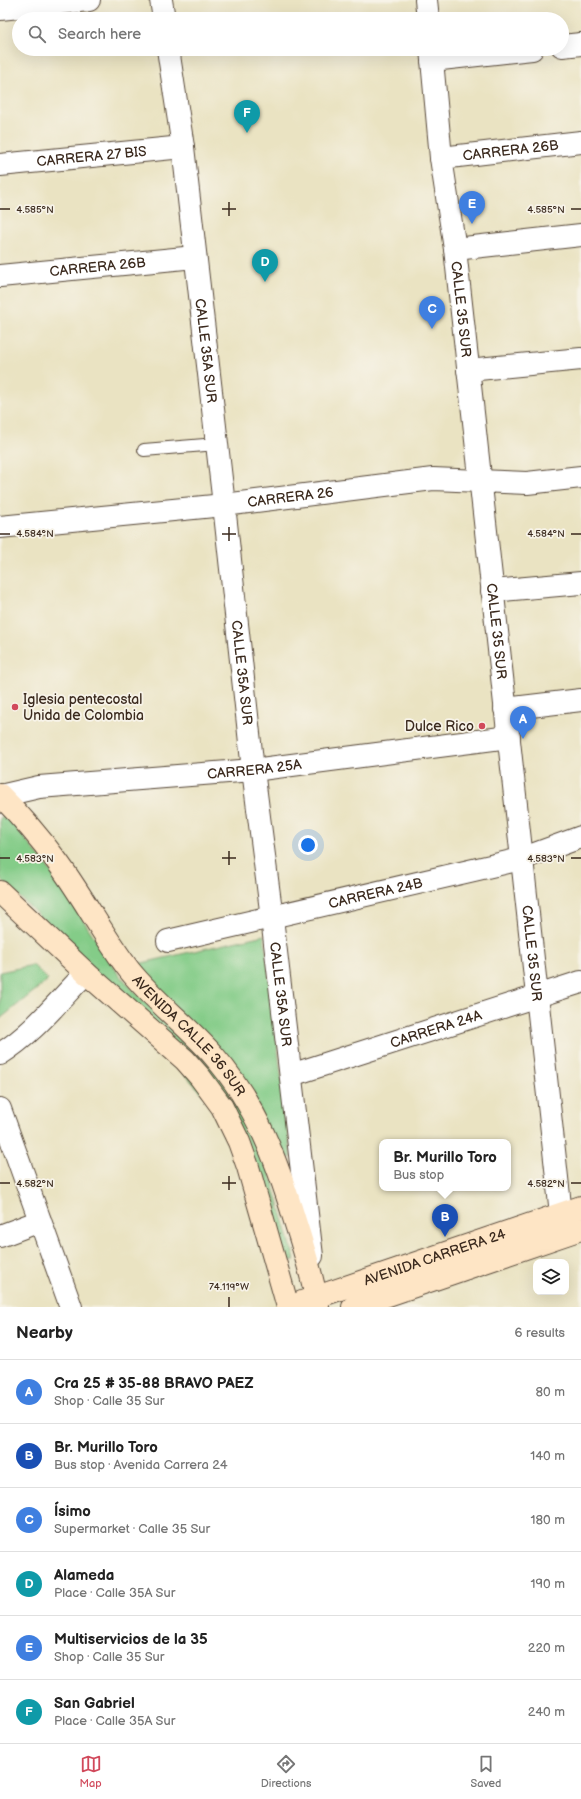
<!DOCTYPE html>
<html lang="en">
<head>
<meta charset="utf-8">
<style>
	:root { --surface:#fff; --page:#f2f2f2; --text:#222; --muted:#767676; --line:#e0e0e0; --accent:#d1495b }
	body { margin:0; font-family:"Balsamiq Sans",sans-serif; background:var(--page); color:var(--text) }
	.controls { position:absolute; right:12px; bottom:12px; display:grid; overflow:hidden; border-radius:8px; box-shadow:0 4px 16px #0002 }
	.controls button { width:36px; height:36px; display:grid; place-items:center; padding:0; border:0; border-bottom:1px solid var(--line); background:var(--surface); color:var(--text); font:20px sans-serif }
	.you { position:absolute; left:308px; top:845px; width:14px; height:14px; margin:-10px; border:3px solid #fff; border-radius:50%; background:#1a73e8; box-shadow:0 0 0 6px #1a73e833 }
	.badge { display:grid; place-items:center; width:26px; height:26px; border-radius:50%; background:var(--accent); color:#fff; font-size:13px; font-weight:700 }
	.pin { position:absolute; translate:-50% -33px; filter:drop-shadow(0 1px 2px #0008) }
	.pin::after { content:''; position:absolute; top:21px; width:14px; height:12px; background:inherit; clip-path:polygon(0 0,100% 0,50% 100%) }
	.popup { position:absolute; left:379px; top:1139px; width:132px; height:52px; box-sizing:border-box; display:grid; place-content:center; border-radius:8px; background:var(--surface); filter:drop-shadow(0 1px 3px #0005); font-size:13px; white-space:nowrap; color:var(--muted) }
	.popup b { font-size:15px; color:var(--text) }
	.popup::after { content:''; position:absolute; left:50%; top:100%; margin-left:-8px; border:8px solid transparent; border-top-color:var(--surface) }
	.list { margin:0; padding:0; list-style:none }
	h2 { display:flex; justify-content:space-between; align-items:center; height:52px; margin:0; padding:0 16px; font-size:17px }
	h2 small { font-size:13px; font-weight:400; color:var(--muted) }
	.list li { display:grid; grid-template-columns:26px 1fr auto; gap:12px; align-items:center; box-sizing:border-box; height:64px; padding:0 16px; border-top:1px solid var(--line) }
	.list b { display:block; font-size:15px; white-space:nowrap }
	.list p { margin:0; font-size:13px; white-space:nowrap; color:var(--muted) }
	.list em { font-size:13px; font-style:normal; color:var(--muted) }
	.icon { flex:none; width:22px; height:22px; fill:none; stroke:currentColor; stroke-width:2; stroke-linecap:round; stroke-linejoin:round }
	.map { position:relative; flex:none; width:581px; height:1307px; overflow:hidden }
	.search { position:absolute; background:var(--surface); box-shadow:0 4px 16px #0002; left:12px; right:12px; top:12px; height:44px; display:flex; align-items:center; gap:10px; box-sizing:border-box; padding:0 14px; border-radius:22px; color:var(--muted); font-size:15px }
	.sheet { height:436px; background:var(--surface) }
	nav { display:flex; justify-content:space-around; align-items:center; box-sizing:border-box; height:56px; border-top:1px solid var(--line); background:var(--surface); font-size:11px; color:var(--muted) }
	nav a { display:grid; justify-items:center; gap:2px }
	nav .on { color:var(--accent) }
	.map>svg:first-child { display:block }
</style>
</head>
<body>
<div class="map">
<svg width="581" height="1307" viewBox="0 0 581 1307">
	<rect width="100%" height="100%" fill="#f7f3e8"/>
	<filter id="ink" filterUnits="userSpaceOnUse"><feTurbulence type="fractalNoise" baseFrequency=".025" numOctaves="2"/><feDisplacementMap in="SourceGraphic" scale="8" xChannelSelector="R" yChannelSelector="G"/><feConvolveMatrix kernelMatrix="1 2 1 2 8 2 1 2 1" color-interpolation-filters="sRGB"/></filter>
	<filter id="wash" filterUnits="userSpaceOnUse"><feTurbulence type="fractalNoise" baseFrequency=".012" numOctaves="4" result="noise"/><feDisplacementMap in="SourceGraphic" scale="16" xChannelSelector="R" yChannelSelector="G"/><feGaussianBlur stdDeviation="0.9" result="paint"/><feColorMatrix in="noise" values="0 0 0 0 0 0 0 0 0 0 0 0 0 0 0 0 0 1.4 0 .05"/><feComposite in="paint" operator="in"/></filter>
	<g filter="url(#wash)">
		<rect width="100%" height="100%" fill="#eae3c2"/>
		<path fill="#84cc88" stroke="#607b53" d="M6,815L53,874L117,972L134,991L206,1060L228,1089L255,1136L270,1173L295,1260L287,1261L262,1183L246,1141L40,917L0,878V818Z
			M264,935L291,1157L285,1159L167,997L138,964Z
			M33,965L48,980L0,1019V972Z"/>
	</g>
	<g filter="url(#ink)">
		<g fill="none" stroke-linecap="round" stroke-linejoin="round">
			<g stroke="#554637" stroke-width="14">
				<path id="service" d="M144,450L217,444"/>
			</g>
			<g stroke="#554637" stroke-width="24">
				<g id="minor">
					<path d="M0,9L89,0"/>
					<path d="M562,46L581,44"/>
					<path d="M432,60L532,49"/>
					<path id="s1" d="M0,165L183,147"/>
					<path d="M455,249L581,235"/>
					<path id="s2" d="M0,276L195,257"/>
					<path d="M468,370L581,359"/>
					<path id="s3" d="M0,527L224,505L433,479L527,483L581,477"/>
					<path d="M492,591L581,583"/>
					<path d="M505,709L581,700"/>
					<path id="s4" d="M0,796L39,787L253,770L509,737"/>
					<path id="s5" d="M168,941L521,859L581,837"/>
					<path d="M0,1054C33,1034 59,1000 86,973"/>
					<path id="s6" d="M291,1075L581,982"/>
					<path d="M0,1109L71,1307"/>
					<path d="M0,1236L40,1221"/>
				</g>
			</g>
			<g stroke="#554637" stroke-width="24">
				<g id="tertiary">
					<path d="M161,0L164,19"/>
					<path d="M426,0L428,19"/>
					<path id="s7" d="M168,49L183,147L224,505L253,770L272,918L312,1256"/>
					<path id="s8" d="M431,49L441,158L455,249L561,1214"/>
					<path id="s9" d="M441,158L581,142"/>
				</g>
			</g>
			<g stroke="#554637" stroke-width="24">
				<g id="secondary">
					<path id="s10" d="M0,795C20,815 39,837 56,860C83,896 103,936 130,971C155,1002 188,1026 214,1056C256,1104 277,1161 295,1221C304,1249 313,1278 318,1307"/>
					<path d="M0,892L86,973L185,1060L200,1077L222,1107L239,1142L248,1167L288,1307"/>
					<path id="s11" d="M302,1302L581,1207"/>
					<path d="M353,1307L581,1229"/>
				</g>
			</g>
			<use href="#service" stroke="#fff" stroke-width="12"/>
			<use href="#minor" stroke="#fff" stroke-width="22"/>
			<use href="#tertiary" stroke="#fff" stroke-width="22"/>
			<use href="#secondary" stroke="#fee5c5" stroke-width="22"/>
		</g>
	</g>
	<path fill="none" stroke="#3b2a1e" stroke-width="1.5" d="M229,202V216M0,209H10M222,209H236M571,209H581M229,527V541M0,534H10M222,534H236M571,534H581M229,851V865M0,858H10M222,858H236M571,858H581M229,1176V1190M0,1183H10M222,1183H236M571,1183H581M229,1297V1307"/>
	<g fill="#d1495b" stroke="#f7f3e8" stroke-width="1.5">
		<circle cx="15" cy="707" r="4"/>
		<circle cx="482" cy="726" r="4"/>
	</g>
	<g text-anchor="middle" stroke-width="3.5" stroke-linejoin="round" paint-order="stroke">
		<g font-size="14" fill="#3b2a1e" stroke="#f7f3e8">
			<text dy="5" stroke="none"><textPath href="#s9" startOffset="70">CARRERA 26B</textPath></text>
			<text dy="5" stroke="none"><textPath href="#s1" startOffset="92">CARRERA 27 BIS</textPath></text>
			<text dy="5" stroke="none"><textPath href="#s2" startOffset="98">CARRERA 26B</textPath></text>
			<text dy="5" stroke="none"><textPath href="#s8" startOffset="262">CALLE 35 SUR</textPath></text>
			<text dy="5" stroke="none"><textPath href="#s7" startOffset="304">CALLE 35A SUR</textPath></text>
			<text dy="5" stroke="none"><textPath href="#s3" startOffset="292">CARRERA 26</textPath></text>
			<text dy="5" stroke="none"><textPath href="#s8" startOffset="586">CALLE 35 SUR</textPath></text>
			<text dy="5" stroke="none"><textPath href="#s7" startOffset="628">CALLE 35A SUR</textPath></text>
			<text dy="5" stroke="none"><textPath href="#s4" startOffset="256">CARRERA 25A</textPath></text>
			<text dy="5" stroke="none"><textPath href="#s5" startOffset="213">CARRERA 24B</textPath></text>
			<text dy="5" stroke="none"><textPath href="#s8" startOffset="910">CALLE 35 SUR</textPath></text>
			<text dy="5" stroke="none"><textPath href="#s7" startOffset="952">CALLE 35A SUR</textPath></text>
			<text dy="5" stroke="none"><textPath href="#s6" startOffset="152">CARRERA 24A</textPath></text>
			<text dy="5" stroke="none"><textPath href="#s10" startOffset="307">AVENIDA CALLE 36 SUR</textPath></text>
			<text dy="5" stroke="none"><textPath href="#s11" startOffset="140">AVENIDA CARRERA 24</textPath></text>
		</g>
		<g font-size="14" fill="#3b2a1e" stroke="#f7f3e8" text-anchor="start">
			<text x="23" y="704">Iglesia pentecostal<tspan x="23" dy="16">Unida de Colombia</tspan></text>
			<text x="474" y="731" text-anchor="end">Dulce Rico</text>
		</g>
	</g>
	<g font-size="10" text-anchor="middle" fill="#3b2a1e" stroke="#f7f3e8" stroke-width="3.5" stroke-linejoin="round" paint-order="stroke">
		<text x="35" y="213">4.585°N</text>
		<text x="546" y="213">4.585°N</text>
		<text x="35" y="537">4.584°N</text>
		<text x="546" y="537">4.584°N</text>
		<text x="35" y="862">4.583°N</text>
		<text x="546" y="862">4.583°N</text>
		<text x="35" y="1187">4.582°N</text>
		<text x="546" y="1187">4.582°N</text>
		<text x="229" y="1290">74.119°W</text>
	</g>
</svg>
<div class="controls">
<button><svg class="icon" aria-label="layers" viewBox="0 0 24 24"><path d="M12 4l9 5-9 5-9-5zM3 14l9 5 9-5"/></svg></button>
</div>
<div class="you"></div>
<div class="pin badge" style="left:523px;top:739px;background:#3f7fe0">A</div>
<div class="pin badge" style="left:445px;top:1237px;background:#1a4fb4">B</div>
<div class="popup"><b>Br. Murillo Toro</b>Bus stop</div>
<div class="pin badge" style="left:432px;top:329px;background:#3f7fe0">C</div>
<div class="pin badge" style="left:265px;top:282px;background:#0f9aa8">D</div>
<div class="pin badge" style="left:472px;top:224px;background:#3f7fe0">E</div>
<div class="pin badge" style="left:247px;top:133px;background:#0f9aa8">F</div>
<div class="search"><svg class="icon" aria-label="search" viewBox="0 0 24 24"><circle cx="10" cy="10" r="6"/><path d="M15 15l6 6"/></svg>Search here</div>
</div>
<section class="sheet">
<h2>Nearby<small>6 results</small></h2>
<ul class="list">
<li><span class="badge" style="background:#3f7fe0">A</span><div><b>Cra 25 # 35-88 BRAVO PAEZ</b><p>Shop · Calle 35 Sur</p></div><em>80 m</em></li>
<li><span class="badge" style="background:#1a4fb4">B</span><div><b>Br. Murillo Toro</b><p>Bus stop · Avenida Carrera 24</p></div><em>140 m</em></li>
<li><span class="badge" style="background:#3f7fe0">C</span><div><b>Ísimo</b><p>Supermarket · Calle 35 Sur</p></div><em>180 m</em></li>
<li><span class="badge" style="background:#0f9aa8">D</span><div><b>Alameda</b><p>Place · Calle 35A Sur</p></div><em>190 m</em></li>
<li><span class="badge" style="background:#3f7fe0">E</span><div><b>Multiservicios de la 35</b><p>Shop · Calle 35 Sur</p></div><em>220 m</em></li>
<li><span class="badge" style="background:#0f9aa8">F</span><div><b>San Gabriel</b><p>Place · Calle 35A Sur</p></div><em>240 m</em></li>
</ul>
</section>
<nav>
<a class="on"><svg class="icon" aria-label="map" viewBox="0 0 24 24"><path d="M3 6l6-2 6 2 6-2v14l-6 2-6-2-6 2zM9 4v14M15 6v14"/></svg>Map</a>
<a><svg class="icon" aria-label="directions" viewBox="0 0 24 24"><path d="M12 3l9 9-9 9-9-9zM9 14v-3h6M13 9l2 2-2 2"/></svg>Directions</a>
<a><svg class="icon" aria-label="saved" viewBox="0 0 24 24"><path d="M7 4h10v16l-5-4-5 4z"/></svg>Saved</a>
</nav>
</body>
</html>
